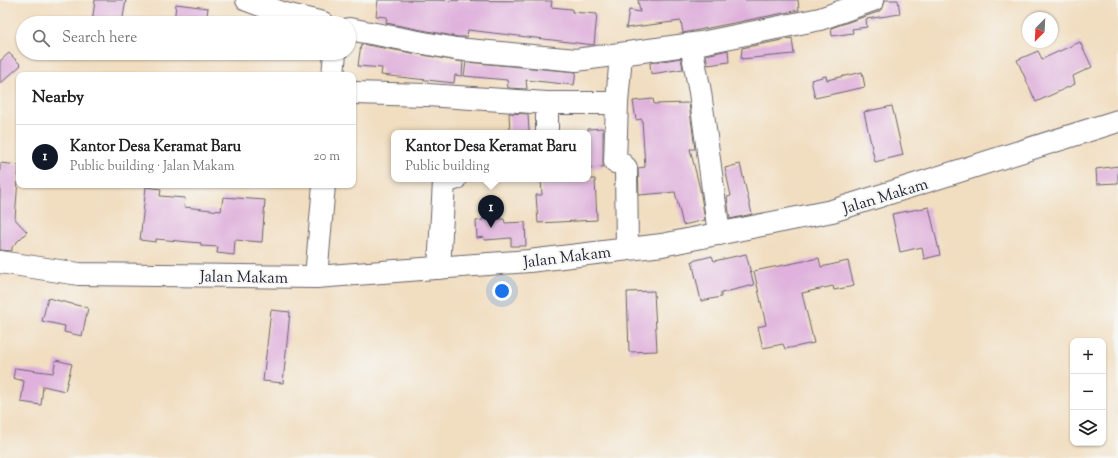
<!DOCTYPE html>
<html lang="en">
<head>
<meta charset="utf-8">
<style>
	:root { --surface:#fff; --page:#f6f6f6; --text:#222; --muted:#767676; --line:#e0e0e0; --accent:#111827 }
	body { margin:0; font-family:"Sorts Mill Goudy",serif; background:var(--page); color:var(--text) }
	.controls { position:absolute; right:12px; bottom:12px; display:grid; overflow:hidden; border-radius:8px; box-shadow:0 1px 3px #0004 }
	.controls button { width:36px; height:36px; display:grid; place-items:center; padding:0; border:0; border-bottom:1px solid var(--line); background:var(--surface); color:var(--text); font:20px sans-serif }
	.compass { position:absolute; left:1022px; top:12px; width:36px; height:36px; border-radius:50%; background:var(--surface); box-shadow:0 1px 3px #0004; rotate:204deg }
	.you { position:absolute; left:502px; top:291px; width:14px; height:14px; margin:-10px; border:3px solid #fff; border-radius:50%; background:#1a73e8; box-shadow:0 0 0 6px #1a73e833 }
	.badge { display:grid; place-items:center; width:26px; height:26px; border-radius:50%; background:var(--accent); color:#fff; font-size:13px; font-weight:700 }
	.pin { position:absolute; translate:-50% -33px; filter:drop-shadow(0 1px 2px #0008) }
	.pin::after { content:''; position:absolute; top:21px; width:14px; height:12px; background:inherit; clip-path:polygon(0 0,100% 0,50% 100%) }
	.popup { position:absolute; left:391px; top:130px; width:200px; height:52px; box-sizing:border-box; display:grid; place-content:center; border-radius:8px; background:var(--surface); filter:drop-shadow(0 1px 3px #0005); font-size:13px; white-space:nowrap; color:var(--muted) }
	.popup b { font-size:15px; color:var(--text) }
	.popup::after { content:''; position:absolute; left:50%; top:100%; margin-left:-8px; border:8px solid transparent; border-top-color:var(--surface) }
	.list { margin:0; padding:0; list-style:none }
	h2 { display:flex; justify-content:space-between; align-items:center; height:52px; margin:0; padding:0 16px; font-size:17px }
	h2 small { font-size:13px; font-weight:400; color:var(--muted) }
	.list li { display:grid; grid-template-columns:26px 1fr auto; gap:12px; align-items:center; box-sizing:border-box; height:64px; padding:0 16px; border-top:1px solid var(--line) }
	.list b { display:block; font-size:15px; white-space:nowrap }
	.list p { margin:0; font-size:13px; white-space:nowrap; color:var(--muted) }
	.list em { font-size:13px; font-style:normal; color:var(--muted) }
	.icon { flex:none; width:22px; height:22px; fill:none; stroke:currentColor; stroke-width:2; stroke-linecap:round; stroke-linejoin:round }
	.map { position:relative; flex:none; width:1118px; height:458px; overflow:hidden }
	.search { position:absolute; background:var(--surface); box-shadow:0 1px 3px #0004; left:16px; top:16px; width:340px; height:44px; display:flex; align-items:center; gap:10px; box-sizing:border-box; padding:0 14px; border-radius:22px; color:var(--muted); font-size:15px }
	.panel { position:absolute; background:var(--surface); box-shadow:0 1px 3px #0004; left:16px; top:72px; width:340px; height:116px; border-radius:8px }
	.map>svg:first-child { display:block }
</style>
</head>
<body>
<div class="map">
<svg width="1118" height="458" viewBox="0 0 1118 458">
	<rect width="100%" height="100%" fill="#f6f6f2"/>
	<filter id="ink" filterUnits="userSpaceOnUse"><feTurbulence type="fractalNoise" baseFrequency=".025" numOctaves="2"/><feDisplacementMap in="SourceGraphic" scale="8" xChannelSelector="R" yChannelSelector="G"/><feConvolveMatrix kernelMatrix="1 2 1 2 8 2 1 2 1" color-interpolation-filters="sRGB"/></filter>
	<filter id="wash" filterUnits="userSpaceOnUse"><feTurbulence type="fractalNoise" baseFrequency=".012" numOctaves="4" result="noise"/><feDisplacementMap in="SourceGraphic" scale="16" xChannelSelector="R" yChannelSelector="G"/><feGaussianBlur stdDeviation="0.9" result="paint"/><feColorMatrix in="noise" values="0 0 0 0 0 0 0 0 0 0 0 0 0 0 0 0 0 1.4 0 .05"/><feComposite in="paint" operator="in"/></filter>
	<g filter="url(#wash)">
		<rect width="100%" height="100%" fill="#f1ddbf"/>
		<g id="blocks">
			<path fill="#dfb1dc" d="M95,0H126L122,23H92Z
				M378,0L552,1L551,7L572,9V12L597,14L594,45L468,30L467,37H458L386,23L387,17L376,16Z
				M638,0H798L799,10L683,33L681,21L626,28L629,10L640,12Z
				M885,0H898L900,14L866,19L867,27L852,29L853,33L832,36L831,28L878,12L883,8Z
				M176,4L208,8L206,23H174Z
				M792,38L794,54L741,59L742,48Z
				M1080,42L1092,67L1073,76L1075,84L1036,102L1017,60L1038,51L1042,59Z
				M361,44L463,62L462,76L455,75L454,83L381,75L382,68L358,66Z
				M728,50L729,62L708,65L706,55Z
				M9,53L21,65L0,84V61Z
				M681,58L683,69L651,74L650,63Z
				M466,62L576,72L574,85L526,80L527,89L508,88L507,80L464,76Z
				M862,72L865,87L815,98L811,80L826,76L827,80Z
				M653,99L654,104L689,103L695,149H690L700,189L705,220L683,225L675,192L639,195L638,168L645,167L642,119L636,120L633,101Z
				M892,106L903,155L875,162L864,112Z
				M509,113L528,114L529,131L510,132Z
				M603,128V167L588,168V129Z
				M0,163L19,165L15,219L27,232L12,247V251L0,250Z
				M740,164L752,214L730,219L727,197L731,196L725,168Z
				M1118,166V183L1097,184L1096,169Z
				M541,179H595L597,220L538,223L536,195H542Z
				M146,187L161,189L160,196L185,198L184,207L221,211L223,197L265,200L262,242L235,240L234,255L217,253L218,247L201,246V243L156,239V242L140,240Z
				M929,207L940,255L924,259L922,247L900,252L892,214Z
				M498,216V219H504L505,223L525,222L526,246H511V238L485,240L484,237L477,238L476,221L483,220V217Z
				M746,254L754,285L721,293V297L701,301L692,261L712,256L714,261Z
				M819,258L821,267L848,261L854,286L834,290L833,286L802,293L814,343L785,349L783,344L763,348L758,327L766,325L754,271Z
				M654,291L657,351L629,352L627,292Z
				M48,298L88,308L82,336L64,332L65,326L42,321Z
				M271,310L290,312L283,383L263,381Z
				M56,360L72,364L65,391L43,386L41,405L21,402L24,381L13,378L15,368L53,373Z"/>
		</g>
	</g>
	<g filter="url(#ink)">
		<use href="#blocks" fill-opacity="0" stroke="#6a6369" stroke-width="1"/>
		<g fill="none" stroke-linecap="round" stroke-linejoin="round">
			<g stroke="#6a6369" stroke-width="24">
				<path id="minor" d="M247,0L285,14L323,23
					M349,29L456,49L576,60L701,43L820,19L873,0
					M691,45L700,92L719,234
					M621,54L617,103L615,162L622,164L626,168L627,249
					M333,75L335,53
					M353,93L427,95L547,103
					M547,133V103H617
					M439,268L444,182L455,179
					M316,277L324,185"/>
			</g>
			<g stroke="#6a6369" stroke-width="24">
				<path id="major" d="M0,262L79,274L316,277L529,261L662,245L832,211L1118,121"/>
			</g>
			<use href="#minor" stroke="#fff" stroke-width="22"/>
			<use href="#major" stroke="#fff" stroke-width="22"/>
		</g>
	</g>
	<g text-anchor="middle" stroke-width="4" stroke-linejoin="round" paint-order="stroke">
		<g font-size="16" fill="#22223b" stroke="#f6f6f2">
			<text transform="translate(885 195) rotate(-17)" y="6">Jalan Makam</text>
			<text transform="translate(567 256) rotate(-7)" y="6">Jalan Makam</text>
			<text transform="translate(244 276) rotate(1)" y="6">Jalan Makam</text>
		</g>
	</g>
</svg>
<div class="controls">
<button>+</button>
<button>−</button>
<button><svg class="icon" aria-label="layers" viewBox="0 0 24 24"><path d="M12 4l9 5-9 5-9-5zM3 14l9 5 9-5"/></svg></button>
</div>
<svg class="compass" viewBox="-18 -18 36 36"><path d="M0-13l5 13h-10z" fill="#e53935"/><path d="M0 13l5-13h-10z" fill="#767676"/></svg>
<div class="you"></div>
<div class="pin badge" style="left:491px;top:228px">1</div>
<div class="popup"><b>Kantor Desa Keramat Baru</b>Public building</div>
<div class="search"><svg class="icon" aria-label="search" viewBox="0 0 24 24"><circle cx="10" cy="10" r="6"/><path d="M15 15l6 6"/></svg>Search here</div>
<section class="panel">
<h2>Nearby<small></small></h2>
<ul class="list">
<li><span class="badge">1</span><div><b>Kantor Desa Keramat Baru</b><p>Public building · Jalan Makam</p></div><em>20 m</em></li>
</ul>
</section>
</div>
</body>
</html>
